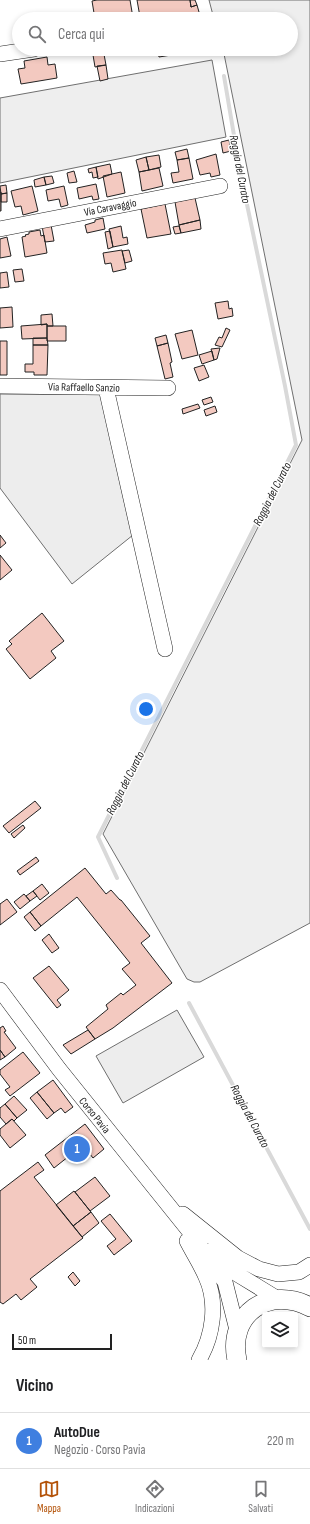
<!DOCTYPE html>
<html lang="it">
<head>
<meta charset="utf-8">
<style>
	:root { --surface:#fff; --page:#f2f2f2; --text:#202124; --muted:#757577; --line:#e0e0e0; --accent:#b45309 }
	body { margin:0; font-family:"Sofia Sans Condensed",sans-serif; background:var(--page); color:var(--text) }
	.controls { position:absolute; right:12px; bottom:12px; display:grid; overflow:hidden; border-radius:4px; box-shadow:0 2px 6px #0003 }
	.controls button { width:36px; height:36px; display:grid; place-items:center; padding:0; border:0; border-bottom:1px solid var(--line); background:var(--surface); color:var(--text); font:20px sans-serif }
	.scale { position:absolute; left:12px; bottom:10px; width:100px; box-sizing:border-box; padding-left:4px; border:2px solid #222; border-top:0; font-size:11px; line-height:14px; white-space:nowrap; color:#222; -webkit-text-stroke:3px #fff; paint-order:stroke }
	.you { position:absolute; left:146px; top:709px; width:14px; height:14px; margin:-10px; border:3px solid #fff; border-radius:50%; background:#1a73e8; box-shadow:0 0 0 6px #1a73e833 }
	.badge { display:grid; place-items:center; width:26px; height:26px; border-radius:50%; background:var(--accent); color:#fff; font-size:13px; font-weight:700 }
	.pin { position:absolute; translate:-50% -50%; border:2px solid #fff; box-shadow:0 1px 4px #0006 }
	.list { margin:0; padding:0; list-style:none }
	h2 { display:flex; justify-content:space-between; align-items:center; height:52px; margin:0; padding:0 16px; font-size:17px }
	h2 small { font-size:13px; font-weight:400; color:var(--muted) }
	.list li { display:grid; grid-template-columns:26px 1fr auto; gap:12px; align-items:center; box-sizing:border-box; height:56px; padding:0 16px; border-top:1px solid var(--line) }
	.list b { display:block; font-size:15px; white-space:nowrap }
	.list p { margin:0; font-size:13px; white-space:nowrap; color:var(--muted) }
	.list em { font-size:13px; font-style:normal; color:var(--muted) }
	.icon { flex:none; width:22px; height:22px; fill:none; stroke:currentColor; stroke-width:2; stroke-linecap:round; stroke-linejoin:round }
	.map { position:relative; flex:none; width:310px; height:1360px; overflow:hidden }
	.search { position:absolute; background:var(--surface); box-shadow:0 2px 6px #0003; left:12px; right:12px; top:12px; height:44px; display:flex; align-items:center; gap:10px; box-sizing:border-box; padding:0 14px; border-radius:22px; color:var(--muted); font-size:15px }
	.sheet { height:108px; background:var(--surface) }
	nav { display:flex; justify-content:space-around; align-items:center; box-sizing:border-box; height:56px; border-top:1px solid var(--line); background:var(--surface); font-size:11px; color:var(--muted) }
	nav a { display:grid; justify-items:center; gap:2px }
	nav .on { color:var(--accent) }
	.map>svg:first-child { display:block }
</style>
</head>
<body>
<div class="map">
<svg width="310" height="1360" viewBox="0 0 310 1360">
	<rect width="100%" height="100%" fill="#fff"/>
	<path fill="#eee" stroke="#6f6f6f" d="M209,0H310V923L200,982H194L187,979L103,834L302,440L223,49H291V19H214Z
		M212,60L226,137L0,183V98Z"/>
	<path fill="#ededed" stroke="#6f6f6f" d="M0,394H102L133,535L72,584L0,488Z
		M177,1010L204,1057L123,1103L96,1056Z"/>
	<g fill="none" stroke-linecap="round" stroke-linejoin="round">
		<path stroke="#d9d9d9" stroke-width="4" d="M117,878L98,837L296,445L285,386L240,171L224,76
			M189,1003L310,1229"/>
	</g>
	<path fill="#f3c9c0" stroke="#222" d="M97,0H130L133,18L95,19L92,1Z
		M137,0H190L191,7L197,5L201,19H152V15L140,17Z
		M190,0H195L197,5L191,7Z
		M92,49H103L106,65L95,67Z
		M157,49H208L159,57Z
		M47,57L48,65L55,64L57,78L21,84L18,69L25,68L24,61Z
		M106,65L108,79L100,81L97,66Z
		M229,140L231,151L223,153L221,142Z
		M187,149L189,158L177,160L175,152Z
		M216,154L220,175L211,177L210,173L200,175L196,160Z
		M159,155L161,167L149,170L146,157Z
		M146,157L149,170L139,172L136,160Z
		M189,158L193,179L173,183L171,173L179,172L177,160Z
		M110,164L112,174L98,179L96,167Z
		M96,167L98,177L93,178L92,172L89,173L88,169Z
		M159,168L163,186L142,191L139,172Z
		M74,171L77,182L69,183L67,173Z
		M121,172L125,193L107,197L103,176Z
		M52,176L54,183L46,185L44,177Z
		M44,177L46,185L35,187L34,180Z
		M96,184L99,199L93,200L92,196L79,199L77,188Z
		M6,185L7,193L1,194L0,186Z
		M32,186L38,211L23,215L21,206L15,207L11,191Z
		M64,186L68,205L61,207L59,199L48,201L46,190Z
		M0,192H1V211H0Z
		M7,193V202H1V194Z
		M195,198L200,220L179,225L175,202Z
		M165,204L171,234L147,238L141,209Z
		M103,218L105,229L87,233L85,225L95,222V220Z
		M200,220L201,229L181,233L179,225Z
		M51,225L54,241L45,242L42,226Z
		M121,226L123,238L127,237L128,244L113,247L109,229Z
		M179,226L181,233L175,234L173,227Z
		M40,230L41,236L44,235L47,253L25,257L22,237L26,236L25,235L29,234V232Z
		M110,231L113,247L108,249L105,232Z
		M7,237L11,256L0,258V239Z
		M122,250L126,269L113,272L111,263L105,264L103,253Z
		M129,250L132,261L125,263L122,251Z
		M22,269L24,281L15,282L13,270Z
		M7,272L9,287L0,288V273Z
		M228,301L229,309L232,308L233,316L218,319L215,303Z
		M12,307L13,327L0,328V308Z
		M52,314L53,326H47V324L41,325V315Z
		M47,324V338L22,339L21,326Z
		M47,326H66V341H47Z
		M226,328L230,330L222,347L215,345L219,337L222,338Z
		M192,330L198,355L182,359L175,334Z
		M166,335L168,343L157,346L155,338Z
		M33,338H47L48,345H33Z
		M0,341H7V375H0Z
		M168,343L172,362L170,363L173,377L165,379L157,346Z
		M33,345H48L47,375H34V372H25V364H33Z
		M220,348L217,359L214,360L211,349Z
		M212,351L214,360L202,364L199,355Z
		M204,365L209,377L199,381L194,368Z
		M211,397L213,402L204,405L202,400Z
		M198,404L200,408L183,414L182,409Z
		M215,406L217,412L206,416L204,410Z
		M0,535L6,543L0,548Z
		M0,555L12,570L0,580Z
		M42,613L64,641L51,651L56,658L30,679L6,649L12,644L9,641Z
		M35,801L41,808L9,833L3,826Z
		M23,825L25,828L14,838L11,834Z
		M36,857L39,861L20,875L17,871Z
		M85,868L106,894L111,890L120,900H121L150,936L141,943L172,983L113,1028L95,1039L86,1027L108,1009L106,1005L121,993L123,995L136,985L122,969L130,963L77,897L41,926L30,912Z
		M42,884L49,893L40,900L33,891Z
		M33,891L37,896L30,901L26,896Z
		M24,894L30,901L20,909L14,902Z
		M7,899L17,912L0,925V904Z
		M30,912L41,926L35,931L24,917Z
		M49,934L59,948L52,953L42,940Z
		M49,966L69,990L57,1000L61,1005L57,1008L33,978Z
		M3,1026L6,1031L4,1032L16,1048L5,1057L0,1050V1028Z
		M88,1030L95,1039L71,1054L63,1045Z
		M0,1050L5,1057L0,1060Z
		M23,1052L40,1073L10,1096L5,1090L10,1087L0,1074V1070Z
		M53,1080L73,1107L65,1113L61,1108L54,1113L37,1092Z
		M37,1092L54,1113L47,1119L30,1098Z
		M14,1096L27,1110L17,1118L5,1104Z
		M5,1104L17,1118L14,1121L12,1119L6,1124L0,1117V1108Z
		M12,1119L26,1135L10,1148L0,1135V1129Z
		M85,1124L104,1149L93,1158L83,1145L54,1168L45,1155Z
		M38,1162L44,1170L34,1177L83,1238L30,1279L37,1287L21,1300L16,1294L3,1304L0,1302V1191Z
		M95,1177L110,1196L90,1211L75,1192Z
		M74,1191L91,1212L73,1226L56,1205Z
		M91,1212L99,1223L82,1237L73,1226Z
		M110,1214L132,1241L114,1255L107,1246L116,1239L101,1221Z
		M73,1272L80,1281L75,1286L68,1277Z"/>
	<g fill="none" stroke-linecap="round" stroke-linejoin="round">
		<g stroke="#222" stroke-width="16">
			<path id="minor" d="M0,54L34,49
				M0,229L220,186
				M0,386L168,388
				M106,388L165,649
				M0,990L59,1069L194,1237L225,1282L237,1330
				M183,1214L238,1258L259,1269L278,1274L299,1272L310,1265
				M187,1241C193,1253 201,1265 206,1277C218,1303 213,1336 199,1360
				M210,1251L237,1274L278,1299"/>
		</g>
		<g stroke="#222" stroke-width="20">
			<path id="major" d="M237,1360C227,1314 269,1285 310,1307"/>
		</g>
		<use href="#minor" stroke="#fff" stroke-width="15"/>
		<use href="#major" stroke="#fff" stroke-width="19"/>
	</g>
	<g text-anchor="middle" stroke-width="3" stroke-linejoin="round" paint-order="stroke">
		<g font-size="11" fill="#222" stroke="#fff">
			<text transform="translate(110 207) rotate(-11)" y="4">Via Caravaggio</text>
			<text transform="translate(84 387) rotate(1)" y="4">Via Raffaello Sanzio</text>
			<text transform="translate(95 1115) rotate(51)" y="4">Corso Pavia</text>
		</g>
		<g font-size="12" font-style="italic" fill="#222" stroke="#fff">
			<text transform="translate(240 169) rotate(79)" y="4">Roggia del Curato</text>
			<text transform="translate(272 494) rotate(-63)" y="4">Roggia del Curato</text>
			<text transform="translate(125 783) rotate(-63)" y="4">Roggia del Curato</text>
			<text transform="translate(250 1116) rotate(62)" y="4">Roggia del Curato</text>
		</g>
	</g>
</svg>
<div class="controls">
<button><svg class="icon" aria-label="layers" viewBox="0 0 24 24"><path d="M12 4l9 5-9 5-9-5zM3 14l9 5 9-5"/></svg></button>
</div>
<div class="scale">50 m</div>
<div class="you"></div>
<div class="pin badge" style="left:77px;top:1149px;background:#3f7fe0">1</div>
<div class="search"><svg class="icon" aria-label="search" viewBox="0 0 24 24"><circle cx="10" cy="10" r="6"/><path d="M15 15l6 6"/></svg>Cerca qui</div>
</div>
<section class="sheet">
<h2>Vicino<small></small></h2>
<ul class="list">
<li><span class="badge" style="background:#3f7fe0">1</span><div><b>AutoDue</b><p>Negozio · Corso Pavia</p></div><em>220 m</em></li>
</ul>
</section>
<nav>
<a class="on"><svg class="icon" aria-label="map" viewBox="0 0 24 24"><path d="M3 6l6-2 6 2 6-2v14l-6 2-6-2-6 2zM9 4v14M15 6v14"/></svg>Mappa</a>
<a><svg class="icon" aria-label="directions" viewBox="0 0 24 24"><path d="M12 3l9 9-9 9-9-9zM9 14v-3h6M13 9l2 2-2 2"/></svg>Indicazioni</a>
<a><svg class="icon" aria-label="saved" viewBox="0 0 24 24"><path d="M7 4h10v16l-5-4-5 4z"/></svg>Salvati</a>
</nav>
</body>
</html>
